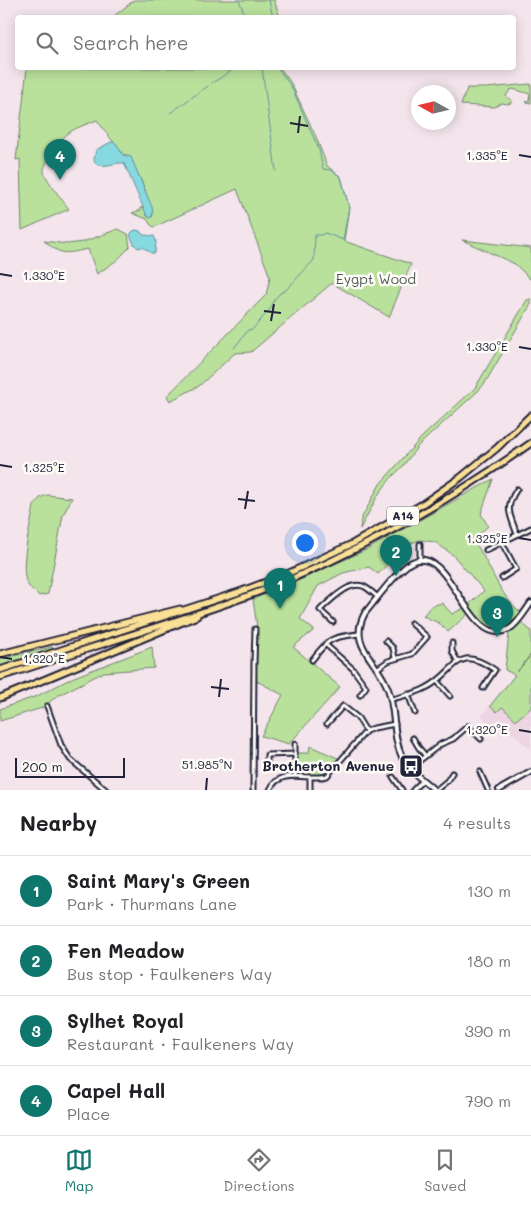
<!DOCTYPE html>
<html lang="en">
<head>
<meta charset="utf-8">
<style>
	:root { --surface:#fff; --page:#f6f6f6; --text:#202124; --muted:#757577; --line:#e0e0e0; --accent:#0f766e }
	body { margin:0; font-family:Mali,sans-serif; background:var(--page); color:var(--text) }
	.compass { position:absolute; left:411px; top:85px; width:45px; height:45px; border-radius:50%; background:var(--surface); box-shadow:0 2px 12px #0003; rotate:278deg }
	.scale { position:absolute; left:15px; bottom:12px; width:110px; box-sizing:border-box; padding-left:5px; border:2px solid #22223b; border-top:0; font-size:14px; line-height:18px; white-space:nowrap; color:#22223b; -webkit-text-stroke:4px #fdfcf7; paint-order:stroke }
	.you { position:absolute; left:304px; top:542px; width:18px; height:18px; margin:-12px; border:4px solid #fff; border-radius:50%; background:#1a73e8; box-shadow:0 0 0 8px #1a73e833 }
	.badge { display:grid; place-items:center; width:32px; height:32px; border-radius:50%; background:var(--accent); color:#fff; font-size:16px; font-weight:700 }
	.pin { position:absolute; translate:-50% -41px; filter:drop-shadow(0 1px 2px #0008) }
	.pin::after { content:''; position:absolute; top:26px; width:18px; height:15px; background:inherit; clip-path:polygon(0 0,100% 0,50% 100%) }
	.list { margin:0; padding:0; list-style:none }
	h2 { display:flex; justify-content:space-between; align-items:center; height:65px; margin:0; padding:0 20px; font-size:21px }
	h2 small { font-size:16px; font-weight:400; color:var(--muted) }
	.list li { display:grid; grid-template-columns:32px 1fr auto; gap:15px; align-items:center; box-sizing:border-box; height:70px; padding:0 20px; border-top:1px solid var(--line) }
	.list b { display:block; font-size:19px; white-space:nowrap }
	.list p { margin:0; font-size:16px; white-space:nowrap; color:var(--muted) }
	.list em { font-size:16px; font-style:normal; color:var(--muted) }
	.icon { flex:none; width:28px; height:28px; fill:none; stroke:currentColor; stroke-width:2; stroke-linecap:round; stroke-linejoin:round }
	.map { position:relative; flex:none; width:531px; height:790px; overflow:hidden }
	.search { position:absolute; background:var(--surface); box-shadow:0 2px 12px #0003; left:15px; right:15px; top:15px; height:55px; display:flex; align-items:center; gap:12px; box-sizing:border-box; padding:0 18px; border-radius:5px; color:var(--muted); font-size:19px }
	.sheet { height:345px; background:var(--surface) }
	nav { display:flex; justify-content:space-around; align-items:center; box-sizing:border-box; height:70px; border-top:1px solid var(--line); background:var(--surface); font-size:14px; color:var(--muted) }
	nav a { display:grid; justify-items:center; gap:2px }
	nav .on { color:var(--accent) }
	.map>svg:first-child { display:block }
</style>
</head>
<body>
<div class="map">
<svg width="531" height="790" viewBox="0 0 531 790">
	<rect width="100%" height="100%" fill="#f4e5ec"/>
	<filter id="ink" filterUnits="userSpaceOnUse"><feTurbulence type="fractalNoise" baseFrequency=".02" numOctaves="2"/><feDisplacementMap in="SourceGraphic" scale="10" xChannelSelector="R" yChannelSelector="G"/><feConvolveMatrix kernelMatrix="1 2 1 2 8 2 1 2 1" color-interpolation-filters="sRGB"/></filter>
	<g filter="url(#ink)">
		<path fill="#eed5e4" d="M531,654V750L509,730L502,736L481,716Z"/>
		<path fill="#bae19c" stroke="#6e826c" d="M134,0H274L280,17H113Z
			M27,68H280L291,83L316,137L327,166L341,177L349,207L344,241L411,264L389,317L332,283L251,352L235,353L199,386L170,401L167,396L266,295L270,277L237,189L154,227L151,225L147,219L132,213L141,210L140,208L144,207L148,217L153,216L144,187L129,155H123C115,143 105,132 97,120C88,124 73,128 66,135C60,140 43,164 44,171C44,177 63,201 69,209L22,230L20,159L16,160Z
			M531,84V103L526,102L529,100L530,94L513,89L510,90L506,96L513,102L508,104L501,103L495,107L461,105L467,88H486Z
			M118,229L128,234L130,247L117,260L97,274L88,249C76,251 65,256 55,249C51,247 49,244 44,241L67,244L83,242Z
			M462,240L531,248V280L515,264Z
			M531,299V304L485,383L478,391L418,446L403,466L391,478L378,495L360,529L361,519L380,484L422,437L475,388L527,300Z
			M493,479L481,514L488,526L473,540C491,564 498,596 523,614C519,618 516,624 512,627C496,639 481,623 470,612L448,632L439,623L423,616L431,606L442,603L452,614L466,607L484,591L453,555L435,542L419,540L405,546L378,574L369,567L343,573L318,586L300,619L314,630L293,647L340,687L289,744L261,736L283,695L255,680L257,627L253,599L295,582L368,549Z
			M47,495L72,498L63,515L48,594L39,596C36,591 30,590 28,585C18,569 31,525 34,506L40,498Z
			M521,622L531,631V654L517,672L531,655V708L516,720L502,707L497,712L490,706L515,675L505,670L509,633Z
			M52,647L53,652L0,669V659Z
			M152,647L154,668L104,672L57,696L42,708L0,721V709L37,696L74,677Z
			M310,746L340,759C324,779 320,775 297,774L296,753H309Z"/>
		<path fill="#87d9e0" stroke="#5f909e" d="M111,142L116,143L123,155L131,157L152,207L153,213L151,218L147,216L124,163C114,162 103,169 95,163L94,159L96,150Z
			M136,230L140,231L143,235L154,236L156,241L155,253H151L143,247L138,248L134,244L130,235L133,231Z"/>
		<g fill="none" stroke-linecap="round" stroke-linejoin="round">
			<path stroke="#5f909e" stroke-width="1" d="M239,0L246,18
				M269,0L273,18
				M262,68L276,171
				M212,83L236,68
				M170,113L208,86
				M234,348L249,329L252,330L271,308L273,301L280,293L286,290L314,260L315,235H321L325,233L343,240L349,207L341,177L331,170L323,169L319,150L292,88L278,68"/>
			<g stroke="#22223b" stroke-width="7">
				<path id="minor" d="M517,489C504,508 510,515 517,534
					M502,543L516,569L502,578
					M420,544V560
					M486,550L531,528
					M333,622L320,610C330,601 350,579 365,587C370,590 374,594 378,597
					M386,641L393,648L395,658
					M452,643V651L458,662
					M325,644L353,669L366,687L360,695
					M312,660C329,638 331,637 359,634
					M378,668L388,661L412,654L427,637L411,623
					M437,681L450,696
					M408,694L415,713
					M392,699C403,696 415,694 426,688C457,673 455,642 495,670L483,688
					M47,706L61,745L70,759L106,790
					M327,724L343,706L358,718L366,731
					M413,738L419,748L425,755
					M295,744V776
					M267,762V755L295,754
					M410,768L441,744L453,739L468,726L481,739
					M480,772L488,790
					M393,777L402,790
					M253,790L254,664L255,629
					M270,790C279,767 308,781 327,776L366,731L374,728L395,724
					M310,790V777
					M413,790L422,781
					M436,790L447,781L452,773"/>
			</g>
			<g stroke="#22223b" stroke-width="8">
				<path id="tertiary" d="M434,790C423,779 409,772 402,757C392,736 396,711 388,689C378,660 347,646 365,613C376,600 398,569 412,562C452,543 467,651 509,629C518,624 525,611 531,603
					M499,790L531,772"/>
			</g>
			<g stroke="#22223b" stroke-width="9">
				<path id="trunk" d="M0,654L180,609
					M0,670L242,591L287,574L354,543L421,505L460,478L497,448L531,415
					M0,677C54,660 108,642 162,625C205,611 249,597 291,579C376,543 456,496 531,443
					M0,698L197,616"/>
			</g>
			<use href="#minor" stroke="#fdfcf7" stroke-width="3"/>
			<use href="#tertiary" stroke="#fdfcf7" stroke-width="4"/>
			<use href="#trunk" stroke="#fadf96" stroke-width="5"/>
		</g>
	</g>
	<path fill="none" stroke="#22223b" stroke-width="2" d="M290,123L308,126M298,133L300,116M519,155L531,157M0,274L12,276M264,311L281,313M271,321L274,304M519,347L531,349M0,465L12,467M238,499L255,501M245,509L248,491M519,538L531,540M0,657L12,659M211,687L229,689M219,697L221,679M519,730L531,732M206,790L207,778"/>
	<defs>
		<g id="bus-square" transform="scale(1.25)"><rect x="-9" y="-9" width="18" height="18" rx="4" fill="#22223b" stroke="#fdfcf7"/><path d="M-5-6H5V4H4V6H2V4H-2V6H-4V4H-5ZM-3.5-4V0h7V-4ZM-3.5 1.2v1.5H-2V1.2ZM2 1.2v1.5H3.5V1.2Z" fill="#fff"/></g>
	</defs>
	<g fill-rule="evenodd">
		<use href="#bus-square" x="411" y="766"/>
	</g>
	<g text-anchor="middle" stroke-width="5" stroke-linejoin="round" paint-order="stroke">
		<rect fill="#fdfcf7" stroke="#646373" stroke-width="1" x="387" y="506.5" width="32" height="19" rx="4"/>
		<g font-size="12" font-weight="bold" fill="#22223b">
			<text x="403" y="520">A14</text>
		</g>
		<g font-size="14" fill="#505b58" stroke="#fdfcf7">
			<text x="376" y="284">Eygpt Wood</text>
		</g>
		<g font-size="14" font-weight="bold" fill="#22223b" stroke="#fdfcf7" text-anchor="end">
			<text x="394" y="771">Brotherton Avenue</text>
		</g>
	</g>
	<g font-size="12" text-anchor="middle" fill="#22223b" stroke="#fdfcf7" stroke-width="5" stroke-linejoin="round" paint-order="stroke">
		<text x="487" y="160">1.335°E</text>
		<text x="44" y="280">1.330°E</text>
		<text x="487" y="351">1.330°E</text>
		<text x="44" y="472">1.325°E</text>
		<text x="487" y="543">1.325°E</text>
		<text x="44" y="663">1.320°E</text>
		<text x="487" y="734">1.320°E</text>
		<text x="207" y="769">51.985°N</text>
	</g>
</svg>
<svg class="compass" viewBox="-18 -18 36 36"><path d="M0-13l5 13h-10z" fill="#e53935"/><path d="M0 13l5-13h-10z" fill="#757577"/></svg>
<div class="scale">200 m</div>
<div class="you"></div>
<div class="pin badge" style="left:280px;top:609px">1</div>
<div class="pin badge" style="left:396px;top:576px">2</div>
<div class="pin badge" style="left:497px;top:637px">3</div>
<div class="pin badge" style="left:60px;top:180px">4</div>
<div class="search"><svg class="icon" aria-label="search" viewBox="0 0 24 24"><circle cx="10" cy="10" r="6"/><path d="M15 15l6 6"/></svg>Search here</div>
</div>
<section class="sheet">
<h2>Nearby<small>4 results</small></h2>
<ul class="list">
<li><span class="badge">1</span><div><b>Saint Mary's Green</b><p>Park · Thurmans Lane</p></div><em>130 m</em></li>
<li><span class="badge">2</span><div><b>Fen Meadow</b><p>Bus stop · Faulkeners Way</p></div><em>180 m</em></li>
<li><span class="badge">3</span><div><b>Sylhet Royal</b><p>Restaurant · Faulkeners Way</p></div><em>390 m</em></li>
<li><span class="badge">4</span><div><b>Capel Hall</b><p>Place</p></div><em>790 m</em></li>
</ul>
</section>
<nav>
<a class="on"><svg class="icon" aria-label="map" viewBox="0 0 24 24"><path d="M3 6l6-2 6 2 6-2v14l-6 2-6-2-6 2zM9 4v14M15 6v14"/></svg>Map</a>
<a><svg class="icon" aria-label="directions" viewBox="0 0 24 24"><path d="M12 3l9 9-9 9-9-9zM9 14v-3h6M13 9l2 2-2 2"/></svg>Directions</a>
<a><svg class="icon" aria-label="saved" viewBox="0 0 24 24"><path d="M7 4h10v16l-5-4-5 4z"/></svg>Saved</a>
</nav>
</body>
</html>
